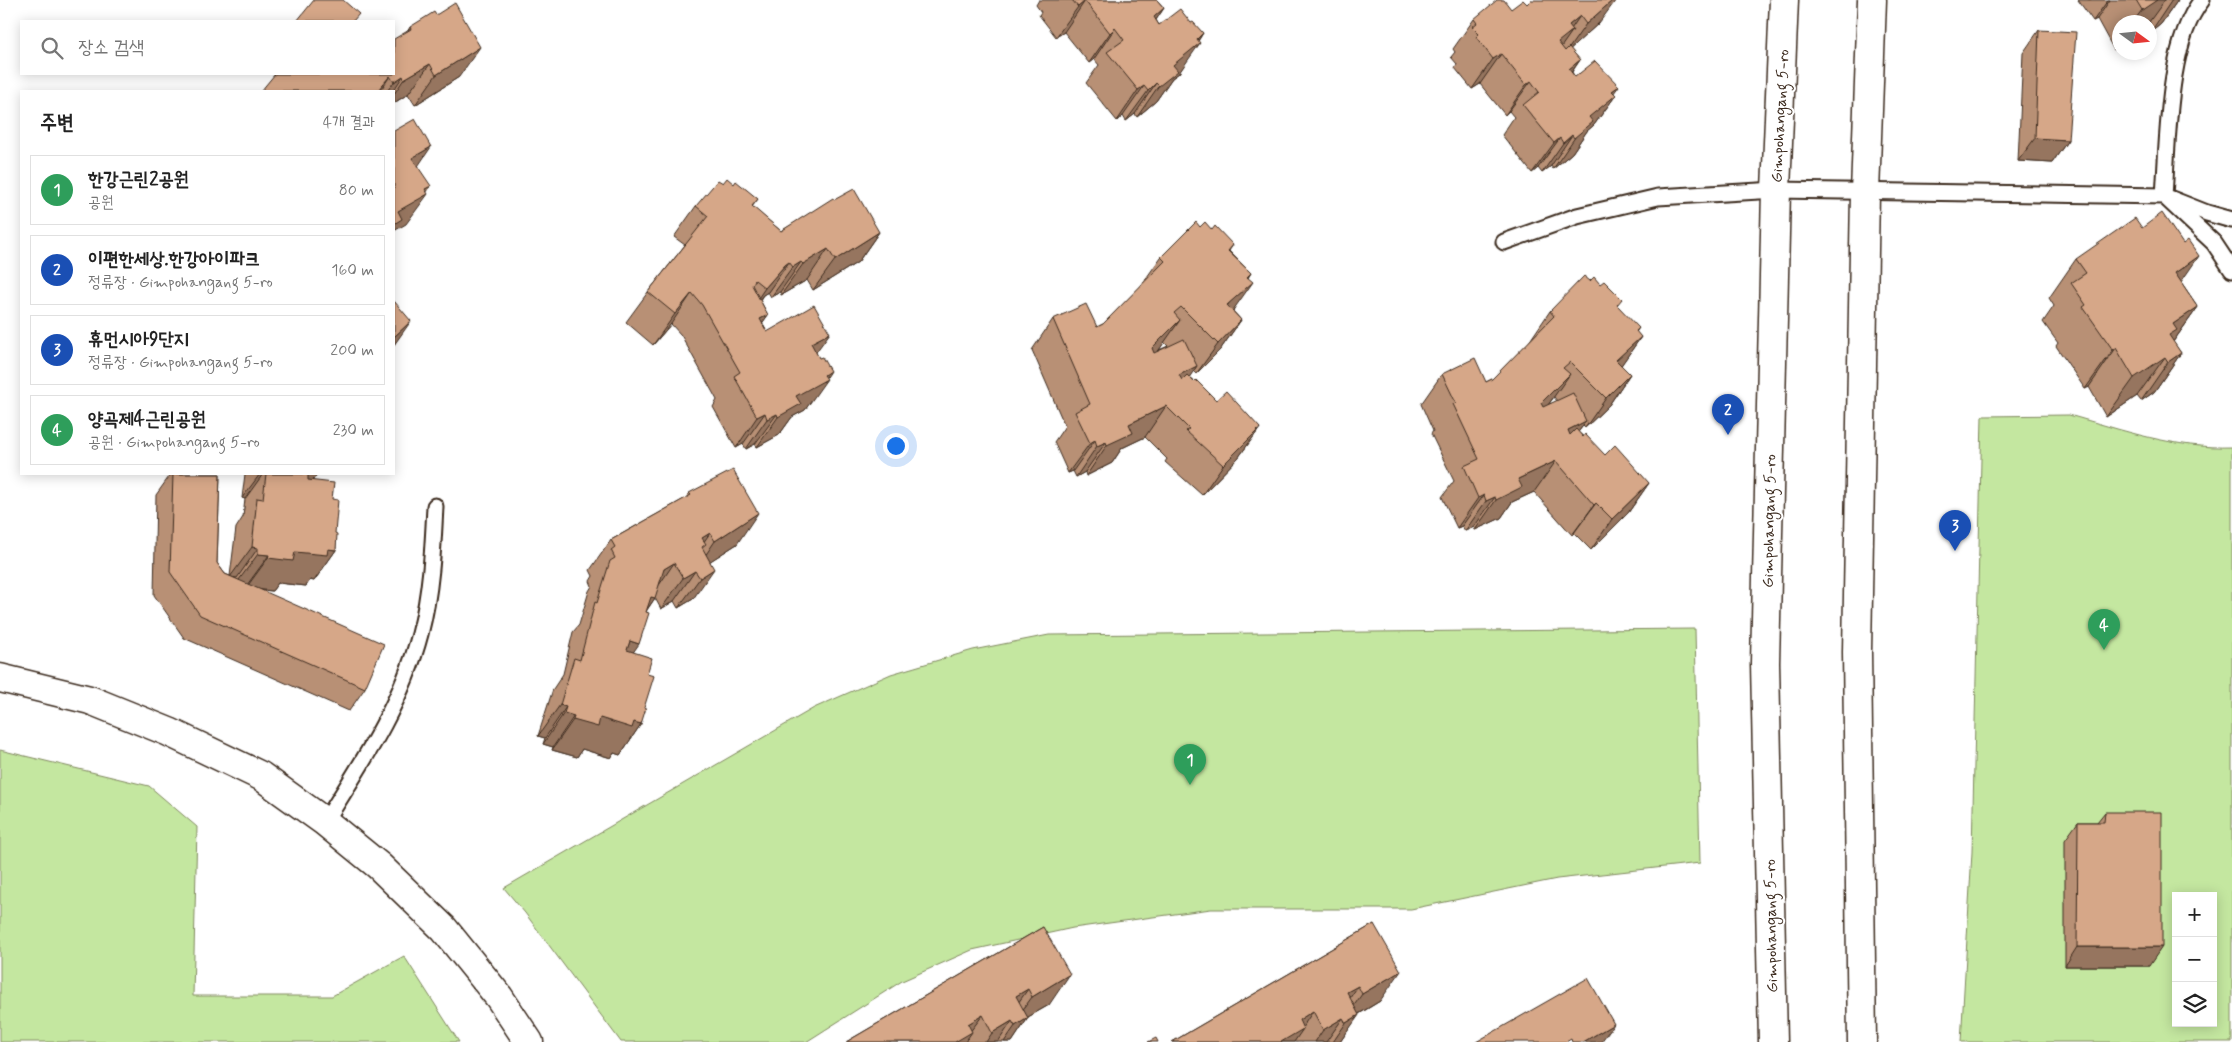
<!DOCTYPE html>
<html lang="ko">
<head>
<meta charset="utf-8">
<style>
	:root { --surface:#fff; --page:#f6f6f6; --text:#222; --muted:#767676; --line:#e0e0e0; --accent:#ea580c }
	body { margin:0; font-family:Mynerve,"Poor Story",sans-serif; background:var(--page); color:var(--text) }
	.controls { position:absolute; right:15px; bottom:15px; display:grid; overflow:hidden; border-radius:0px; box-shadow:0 2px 12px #0003 }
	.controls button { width:45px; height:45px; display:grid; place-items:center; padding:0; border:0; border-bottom:1px solid var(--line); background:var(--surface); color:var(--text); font:25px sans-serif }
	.compass { position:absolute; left:2112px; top:15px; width:45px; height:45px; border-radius:50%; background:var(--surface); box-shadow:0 2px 12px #0003; rotate:105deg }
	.you { position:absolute; left:895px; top:445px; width:18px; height:18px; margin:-12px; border:4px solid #fff; border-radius:50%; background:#1a73e8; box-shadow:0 0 0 8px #1a73e833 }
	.badge { display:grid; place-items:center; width:32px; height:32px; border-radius:50%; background:var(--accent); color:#fff; font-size:16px; font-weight:700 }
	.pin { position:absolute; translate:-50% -41px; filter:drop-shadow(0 1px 2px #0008) }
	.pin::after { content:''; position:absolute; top:26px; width:18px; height:15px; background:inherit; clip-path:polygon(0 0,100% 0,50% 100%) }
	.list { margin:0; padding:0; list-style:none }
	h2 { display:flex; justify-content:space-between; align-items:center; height:65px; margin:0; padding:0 20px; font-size:21px }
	h2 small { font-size:16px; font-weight:400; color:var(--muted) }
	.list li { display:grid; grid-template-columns:32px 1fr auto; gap:15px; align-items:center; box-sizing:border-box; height:70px; margin:0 10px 10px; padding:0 10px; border:1px solid var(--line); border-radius:0px }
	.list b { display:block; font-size:19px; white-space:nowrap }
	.list p { margin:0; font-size:16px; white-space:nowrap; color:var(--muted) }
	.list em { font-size:16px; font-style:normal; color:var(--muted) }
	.icon { flex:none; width:28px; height:28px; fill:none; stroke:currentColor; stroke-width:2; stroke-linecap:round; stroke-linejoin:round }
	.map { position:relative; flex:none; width:2232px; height:1042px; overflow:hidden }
	.search { position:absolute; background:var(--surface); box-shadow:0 2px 12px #0003; left:20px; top:20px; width:375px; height:55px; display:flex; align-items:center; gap:12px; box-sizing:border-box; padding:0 18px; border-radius:0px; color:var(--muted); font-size:19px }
	.panel { position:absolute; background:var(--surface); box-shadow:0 2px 12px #0003; left:20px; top:90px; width:375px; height:385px; border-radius:0px }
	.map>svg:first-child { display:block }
</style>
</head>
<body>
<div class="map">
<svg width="2232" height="1042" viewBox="0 0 2232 1042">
	<rect width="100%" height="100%" fill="#fff"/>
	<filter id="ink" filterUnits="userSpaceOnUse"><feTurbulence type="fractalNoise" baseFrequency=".02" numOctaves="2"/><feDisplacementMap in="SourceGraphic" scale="10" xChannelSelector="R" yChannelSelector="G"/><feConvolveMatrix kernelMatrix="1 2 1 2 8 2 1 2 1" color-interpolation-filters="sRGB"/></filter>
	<g filter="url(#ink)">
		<path fill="#c4e7a0" stroke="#80885f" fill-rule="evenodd" d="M2069,415C2122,430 2176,449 2232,447V1042H1961L1972,852L1982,416ZM2176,896H2213V1023H2176Z
			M1695,629L1700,863L1557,879L1411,909H1211L1073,928L972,950L902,981L806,1042H621L525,913L504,888L814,708L891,674L973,650L1049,635Z
			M0,750L149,786L197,827L193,996H332L404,956L459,1042H0Z"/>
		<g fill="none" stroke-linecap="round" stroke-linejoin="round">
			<g stroke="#3b2a1e" stroke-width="19">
				<path id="lane" d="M2202,0C2167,43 2168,141 2164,196L2214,243L2232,270
					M1504,242L1577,216L1658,197L1776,190L2164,196L2207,213L2232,220
					M325,822C362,763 402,703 420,634C431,592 433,549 435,506"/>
			</g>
			<g stroke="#3b2a1e" stroke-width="31">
				<path id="secondary" d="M0,678L90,700L169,732L261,776L325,822L379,866L444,929L499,997L529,1042
					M1773,1042L1765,663L1776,190L1784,0
					M1862,1042L1857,652L1865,193L1872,0"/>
			</g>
			<use href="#lane" stroke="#fff" stroke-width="15"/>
			<use href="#secondary" stroke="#fff" stroke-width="28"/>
		</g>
		<path fill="#b89075" stroke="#3b2a1e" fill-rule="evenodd" d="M1039,0H1157L1164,8L1156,20L1159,25L1191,23L1203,33L1179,73L1172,78L1156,101L1137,117L1135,114L1126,121L1123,116L1117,121L1086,83L1099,65L1094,59L1089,63L1064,32L1056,37L1039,15L1041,12L1036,5Z
			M1531,0L1599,23L1570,49L1580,60L1572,72L1575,77L1614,93L1616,95L1594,125L1587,131L1572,153L1553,169L1551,166L1542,173L1538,168L1532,173L1502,135L1514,117L1509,111L1505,115L1480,84L1472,89L1455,68L1457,64L1451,57L1455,52L1453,49L1474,19L1511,9L1527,4Z
			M2078,0H2178L2161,24L2150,33V22H2120V46L2114,50L2097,19L2093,21Z
			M410,27L459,77L415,105L408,94L394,103V91H261L394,74L407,32Z
			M2039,30L2068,140L2052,163L2018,161L2023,53Z
			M723,183L734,184L758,199L752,207L781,231L834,200L879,232L858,262L813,290L807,280L781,295L780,292L771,297L768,292L763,295L760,300L768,315L762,323L767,332L816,352L825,378L805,410L792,417L779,435L757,447L755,444L746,449L743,444L736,448L713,407L717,400L681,335L671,324L653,345L626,322L648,292L685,245L674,237L696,206Z
			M1200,227L1212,230L1233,245L1229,251L1251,273L1248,278L1233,311L1241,320L1220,350L1196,374L1193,371L1189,377L1216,400L1260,428L1238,458L1202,495L1165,462L1167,459L1145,437L1122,448L1112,463L1086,476L1085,472L1076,477L1073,471L1068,473L1054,442L1065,426L1032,350L1053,319L1097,327L1103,324L1140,287L1161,257ZM1164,342L1168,346L1159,350Z
			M2076,259L2181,282L2198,307L2173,342L2181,353L2154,392L2141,401L2137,396L2106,417L2089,387L2085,389L2056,346L2058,343L2043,322L2054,306L2049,298Z
			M1618,306L1636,332L1641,337L1621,365L1630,374L1609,405L1585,428L1583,426L1578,432L1605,455L1649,483L1628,513L1591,550L1574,533L1572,535L1534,492L1512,502L1501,518L1475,530L1474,527L1465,531L1462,526L1457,528L1442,497L1454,481L1431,434L1433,431L1421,404L1442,374L1486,382L1492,379L1529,342L1550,311ZM1554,397L1557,401L1548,405Z
			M171,474H220L217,563L225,574L230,576L236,528L243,517L245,499L242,498L245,474H317L312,481L332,499L336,550L314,581L310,580L306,586L278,583L272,591L262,590L365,688L349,711L184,638L154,595L156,495Z
			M689,493L737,544L710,561L693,599L678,608L674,601L661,609L655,598L647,610L633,652L647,674L641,724L620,755L614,753L611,758L582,749L577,757L552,750L553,747L543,744L545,738L538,736L553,689L563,674L573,632L579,625L589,591L592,586L590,581L593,576L590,570L611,540L686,498Z
			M2105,812L2149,966H2065V840L2078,822H2097Z
			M1374,924L1380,1001L1359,1014L1340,1042H1172Z
			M1043,927L1049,1005L1028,1017V1018L1012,1042H846Z"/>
		<path fill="#96755f" stroke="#3b2a1e" d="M1613,0H1616L1599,23L1565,54L1586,24Z
			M2108,0H2110L2097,19L2093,21Z
			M2154,0H2165L2149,22H2133L2142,10Z
			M2172,0H2178L2161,24L2150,33Z
			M1085,1L1064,32L1056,37L1078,7Z
			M1164,8L1143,39L1154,17Z
			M1580,16L1567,35L1573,30L1552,60L1536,73L1569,25Z
			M1115,28L1094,59L1089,63L1110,33Z
			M1203,33L1192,49L1200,43L1179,73L1172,78L1156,101L1137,117L1173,65L1197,39Z
			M2120,42V46L2114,50Z
			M480,47L459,77L415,105L436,75Z
			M1501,54L1480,84L1472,89L1493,59Z
			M1580,60L1558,91L1569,69Z
			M430,64L408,94L394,103V94L404,79Z
			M390,76L380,91H377Z
			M403,76L393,91H387L394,82Z
			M1531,81L1509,111L1505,115L1526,85Z
			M1156,83L1135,114L1126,121L1148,91Z
			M1144,86L1123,116L1117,121L1138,90Z
			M1619,86L1608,101L1616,95L1594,125L1587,131L1572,153L1553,169L1589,117L1612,91Z
			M1572,135L1551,166L1542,173L1563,143Z
			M1560,138L1538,168L1532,173L1554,143Z
			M2035,138L2068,140L2052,163L2018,161Z
			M431,147L410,178L412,158Z
			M431,186L424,196L428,194L406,224L394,231V216L398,211L425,189Z
			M879,232L858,262L813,290L835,260Z
			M828,249L807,280L781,295L803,264Z
			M2199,256L2172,295L2175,273Z
			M789,262L768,292L763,295L744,319L765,288L785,265Z
			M801,262L780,292L771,297L793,267Z
			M1251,273L1231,301L1253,282L1231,313L1208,334L1247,277Z
			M692,293L671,324L653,345L675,314Z
			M2198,307L2170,346L2165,357L2137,396L2106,417L2173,324Z
			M768,315L747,345L760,319Z
			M1180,320L1159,350L1131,379L1152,348Z
			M1241,320L1220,350L1196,374L1218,344Z
			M411,321L394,345V337Z
			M1639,328L1619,357L1641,337L1620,367L1597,388L1636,331Z
			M830,333L808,363L811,343Z
			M2116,348L2089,387L2085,389L2113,350Z
			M2181,353L2154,392L2141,401L2168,362Z
			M1197,366L1176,397L1179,375Z
			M830,371L823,382L827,379L805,410L792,417L779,435L757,447L778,417L796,396L824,375Z
			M1570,374L1548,405L1520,433L1541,403Z
			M1630,374L1609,405L1585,428L1606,398Z
			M1166,406L1145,437L1122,448L1112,463L1086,476L1107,445L1129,424Z
			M765,413L743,444L736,448L757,417Z
			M777,414L755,444L746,449L767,419Z
			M1586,421L1565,451L1568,430Z
			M1260,428L1238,458L1202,495L1223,465Z
			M1095,440L1073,471L1068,473L1090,443Z
			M1106,442L1085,472L1076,477L1097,446Z
			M1556,461L1534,492L1512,502L1501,518L1475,530L1496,500L1518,479Z
			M260,474H263L245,499L242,498Z
			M306,474H317L297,502Z
			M1649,483L1628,513L1591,550L1612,519Z
			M1484,495L1462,526L1457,528L1478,498Z
			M1495,497L1474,527L1465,531L1486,501Z
			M1596,503L1574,533L1572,535L1594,505Z
			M758,513L737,544L695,571L674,601L661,609L683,578L695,571L715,541Z
			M710,533L689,563L702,538Z
			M252,547L258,548L237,578L230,577Z
			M328,549L336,550L314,581L310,580L306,586L278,583L272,591L246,588L268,558L295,552Z
			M258,554L269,555L247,585L236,584Z
			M674,563L653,594L664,569Z
			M714,569L693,599L678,608L700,578Z
			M651,597L655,598L634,628Z
			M630,641L639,644L618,674Z
			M560,705L566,707L545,738L538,736Z
			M564,713L574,716L553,747L543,744Z
			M600,718L634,722L641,724L620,755L614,753L611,758L582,749L577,757L552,750L573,720Z
			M2077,947H2162L2149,966H2065Z
			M1401,971L1380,1001L1345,1022L1344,1020L1362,994Z
			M1070,974L1049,1005L1014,1025L1013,1023L1032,997Z
			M1358,986L1337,1017L1347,992Z
			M1028,989L1006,1020L1016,996Z
			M1313,1011L1300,1031L1303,1029L1294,1042H1281L1299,1020Z
			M983,1015L969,1033L972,1032L965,1042H955L968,1024Z
			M1359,1015L1340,1042H1333L1346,1023Z
			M1028,1018L1012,1042H1004L1015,1026Z
			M1343,1018L1326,1042H1315L1323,1030Z
			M1012,1021L998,1042H986L992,1033Z
			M1614,1024L1601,1042H1583Z"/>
		<path fill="#d6a788" stroke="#3b2a1e" d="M314,0H343L359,14L353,21H354H297Z
			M1072,0H1157L1164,8L1154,17L1159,25L1180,9L1191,23L1193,22L1203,33L1197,39L1200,43L1173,65L1178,71L1159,86L1156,83L1148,91L1144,86L1138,90L1107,52L1124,40L1115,28L1110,33L1085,1L1078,7Z
			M1497,0H1504L1511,9L1523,0L1527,4L1531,0H1613L1586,24L1580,16L1569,25L1573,30L1558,42L1565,51L1569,47L1580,60L1569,69L1575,77L1595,61L1619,86L1612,91L1616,95L1589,117L1593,122L1574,138L1572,135L1563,143L1560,138L1554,143L1523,105L1539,92L1531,81L1526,85L1501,54L1493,59L1476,37L1479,34L1472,27L1477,23L1474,19Z
			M2136,0H2157L2142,10Z
			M455,3L480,47L436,75L430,64L404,79L403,76L394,82L390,76L377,91H261L275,74H394V39L411,29L410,27L434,12L436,15Z
			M2039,30L2076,32L2068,140L2035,138Z
			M415,119L431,147L412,158L431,186L425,189L428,194L398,211L402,219L394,224V131Z
			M727,178L734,184L736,181L758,199L752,206L781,231L833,198L834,200L854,189L879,232L835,260L828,249L803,264L801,262L793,267L789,262L785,265L765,288L755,280L752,285L768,315L760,319L767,332L814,305L830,333L811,343L819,358L822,357L830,371L824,375L827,379L796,396L801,404L778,417L777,414L767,419L765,413L757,417L734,376L740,372L702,305L692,293L675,314L648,292L708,216L696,206L718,180L723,183Z
			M2162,213L2183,244L2188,240L2199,256L2175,273L2198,307L2173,324L2177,330L2169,335L2181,353L2168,362L2165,357L2134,378L2116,348L2113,350L2083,307L2086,305L2071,283L2086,273L2076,259L2135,218L2142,228Z
			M1196,222L1200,227L1205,222L1212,230L1215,226L1233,245L1228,251L1251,273L1247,277L1253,282L1227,305L1241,320L1218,344L1181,307L1174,313L1180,320L1152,348L1154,353L1184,339L1197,366L1179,375L1182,380L1187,375L1194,382L1196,380L1216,400L1226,391L1260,428L1223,465L1186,431L1189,429L1166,406L1129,424L1133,433L1107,445L1106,442L1097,446L1095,440L1090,443L1075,412L1090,404L1053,319L1086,304L1097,327L1103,324L1165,261L1161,257Z
			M1584,276L1590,281L1594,277L1600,284L1604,281L1622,299L1617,305L1639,328L1636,331L1641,337L1616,360L1630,374L1606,398L1570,362L1563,368L1570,374L1541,403L1543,407L1573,393L1586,421L1568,430L1570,435L1576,429L1583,437L1585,434L1605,455L1615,445L1649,483L1612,519L1596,503L1594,505L1556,461L1518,479L1522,487L1496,500L1495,497L1486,501L1484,495L1478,498L1464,466L1479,459L1453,404L1456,403L1442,374L1475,358L1486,382L1492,379L1554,316L1550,311Z
			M394,301L411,321L394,337Z
			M733,470L758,513L715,541L710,533L702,538L706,544L702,547L714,569L700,578L695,571L683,578L674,563L664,569L655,598L651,597L646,612L649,613L639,644L630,641L627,650L652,658L647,674L654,676L644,708H646L641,724L634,722L632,728L600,718L598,727L573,720L574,716L564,713L566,707L560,705L574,658L580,660L595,602L597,603L610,561L615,558L611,550L615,547L611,540L691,495L689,493Z
			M173,474H220L217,563L225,574L384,644L365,688L200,615L170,572Z
			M266,474H308V480L334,483L332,499L338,500L335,533L337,534L336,550L328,549L327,555L295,552L293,561L268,558L269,555L258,554V548L252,547L257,498L263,499Z
			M2105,812H2162V947H2077L2078,822H2104Z
			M1374,924L1401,971L1362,994L1358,986L1347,992L1359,1015L1346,1023L1343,1018L1323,1030L1313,1011L1299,1020L1303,1029L1281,1042H1172Z
			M1043,927L1070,974L1032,997L1028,989L1016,996L1028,1018L1015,1026L1012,1021L992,1033L983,1015L968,1024L972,1032L955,1042H846Z
			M1588,978L1614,1024L1583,1042H1572L1571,1039L1566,1042H1476Z
			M1156,1038L1158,1042H1148Z"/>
	</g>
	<g text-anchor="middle" stroke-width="4" stroke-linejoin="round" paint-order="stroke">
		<g font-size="16" fill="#3b2a1e" stroke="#fff">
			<text transform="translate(1779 116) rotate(-87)" y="6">Gimpohangang 5-ro</text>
			<text transform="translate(1768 521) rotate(-89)" y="6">Gimpohangang 5-ro</text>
			<text transform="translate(1770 926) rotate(-91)" y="6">Gimpohangang 5-ro</text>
		</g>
	</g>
</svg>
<div class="controls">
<button>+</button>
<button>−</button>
<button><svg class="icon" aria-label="layers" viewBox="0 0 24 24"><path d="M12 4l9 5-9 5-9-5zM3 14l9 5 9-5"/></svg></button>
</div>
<svg class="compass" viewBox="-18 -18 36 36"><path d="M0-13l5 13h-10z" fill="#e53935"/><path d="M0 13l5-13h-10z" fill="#767676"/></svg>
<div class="you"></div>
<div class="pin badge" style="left:1190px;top:785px;background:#2e9e5b">1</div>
<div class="pin badge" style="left:1728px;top:435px;background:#1a4fb4">2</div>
<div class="pin badge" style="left:1955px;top:551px;background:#1a4fb4">3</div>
<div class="pin badge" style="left:2104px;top:650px;background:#2e9e5b">4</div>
<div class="search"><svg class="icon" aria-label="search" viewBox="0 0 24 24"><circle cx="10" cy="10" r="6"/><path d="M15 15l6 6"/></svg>장소 검색</div>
<section class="panel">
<h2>주변<small>4개 결과</small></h2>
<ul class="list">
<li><span class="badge" style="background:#2e9e5b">1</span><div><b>한강근린2공원</b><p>공원</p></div><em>80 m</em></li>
<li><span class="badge" style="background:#1a4fb4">2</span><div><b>이편한세상.한강아이파크</b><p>정류장 · Gimpohangang 5-ro</p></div><em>160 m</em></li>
<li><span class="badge" style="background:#1a4fb4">3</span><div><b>휴먼시아9단지</b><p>정류장 · Gimpohangang 5-ro</p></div><em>200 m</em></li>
<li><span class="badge" style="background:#2e9e5b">4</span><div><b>양곡제4근린공원</b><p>공원 · Gimpohangang 5-ro</p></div><em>230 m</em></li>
</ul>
</section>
</div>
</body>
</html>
